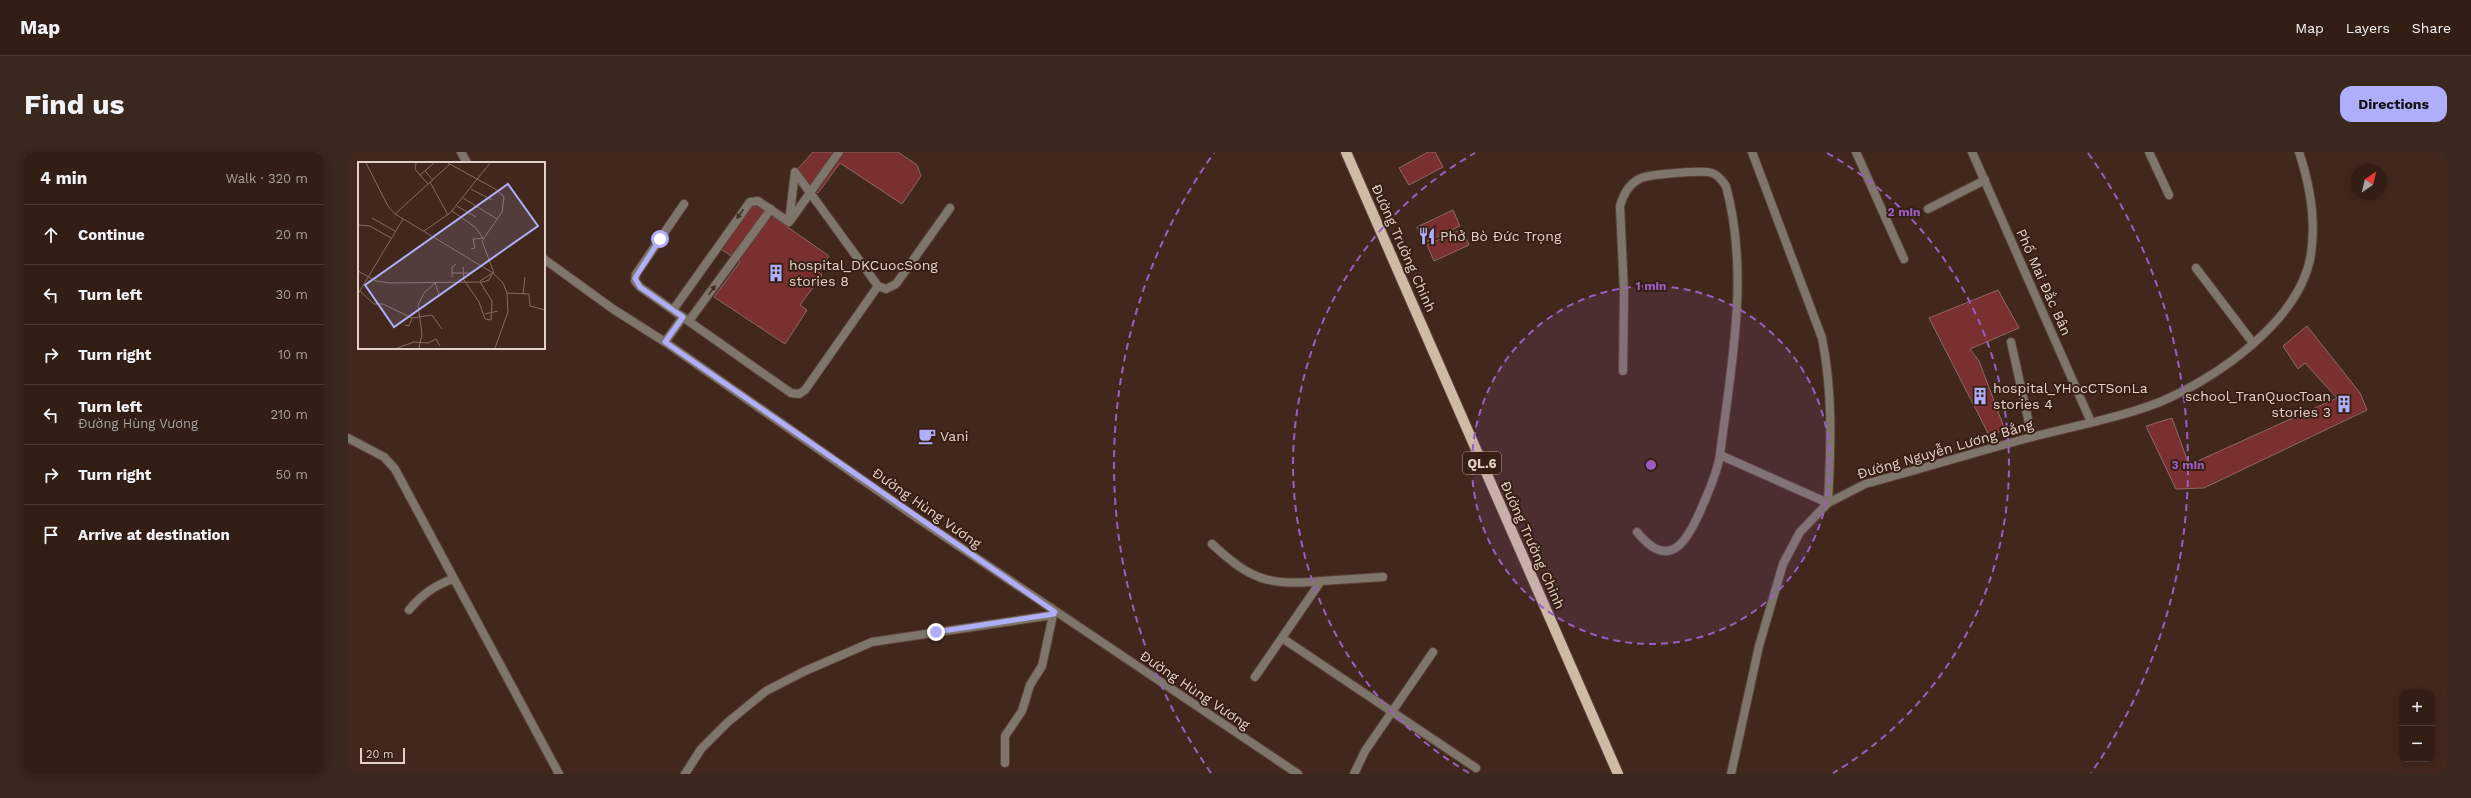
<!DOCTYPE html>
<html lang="en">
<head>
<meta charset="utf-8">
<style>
	:root { --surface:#321e15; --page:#3a271e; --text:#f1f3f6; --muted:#a8a2a0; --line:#4d3c34; --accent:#afaefa }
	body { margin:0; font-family:"Work Sans",sans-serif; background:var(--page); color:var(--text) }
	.controls { position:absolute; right:12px; bottom:12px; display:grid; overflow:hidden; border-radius:8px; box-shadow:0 2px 10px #0003 }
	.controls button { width:36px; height:36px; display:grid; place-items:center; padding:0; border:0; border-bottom:1px solid var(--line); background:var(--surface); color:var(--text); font:20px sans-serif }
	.compass { position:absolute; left:2003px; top:12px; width:36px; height:36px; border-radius:50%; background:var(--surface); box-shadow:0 2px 10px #0003; rotate:35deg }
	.scale { position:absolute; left:12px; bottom:10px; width:45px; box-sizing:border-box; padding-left:4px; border:2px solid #e2d1c9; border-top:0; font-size:11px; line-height:14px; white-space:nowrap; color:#e2d1c9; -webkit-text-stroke:3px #381f13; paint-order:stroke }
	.stop { position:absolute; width:12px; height:12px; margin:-9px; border:3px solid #afaefa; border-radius:50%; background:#fff }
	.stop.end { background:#afaefa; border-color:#fff; box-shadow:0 1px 4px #0008 }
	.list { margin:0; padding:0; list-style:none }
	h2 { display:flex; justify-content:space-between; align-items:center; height:52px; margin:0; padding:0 16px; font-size:17px }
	h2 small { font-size:13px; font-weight:400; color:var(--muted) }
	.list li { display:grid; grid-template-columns:26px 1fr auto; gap:12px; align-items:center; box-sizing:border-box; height:60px; padding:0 16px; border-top:1px solid var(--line) }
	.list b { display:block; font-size:15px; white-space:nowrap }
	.list p { margin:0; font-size:13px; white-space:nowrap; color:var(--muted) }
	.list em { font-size:13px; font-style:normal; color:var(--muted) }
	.icon { flex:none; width:22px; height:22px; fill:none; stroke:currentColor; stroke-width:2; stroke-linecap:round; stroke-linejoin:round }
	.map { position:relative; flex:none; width:2099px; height:622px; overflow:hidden; border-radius:12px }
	header { display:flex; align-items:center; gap:24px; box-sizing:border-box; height:56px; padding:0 20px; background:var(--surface); border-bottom:1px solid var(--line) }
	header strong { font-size:19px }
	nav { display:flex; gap:22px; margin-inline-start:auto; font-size:14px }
	.intro { display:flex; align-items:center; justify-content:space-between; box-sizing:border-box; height:96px; padding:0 24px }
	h1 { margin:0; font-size:28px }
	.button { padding:10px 18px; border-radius:12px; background:var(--accent); color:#111; font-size:14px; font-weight:700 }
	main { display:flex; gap:24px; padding:0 24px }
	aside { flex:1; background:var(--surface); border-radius:12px; box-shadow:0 2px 10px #0003 }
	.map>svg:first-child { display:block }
</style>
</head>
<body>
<header>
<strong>Map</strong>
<nav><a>Map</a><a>Layers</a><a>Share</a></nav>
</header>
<div class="intro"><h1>Find us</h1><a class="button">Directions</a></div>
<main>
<aside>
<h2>4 min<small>Walk · 320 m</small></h2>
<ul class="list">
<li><svg class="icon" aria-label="ahead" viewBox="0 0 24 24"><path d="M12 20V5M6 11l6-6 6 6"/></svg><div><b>Continue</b></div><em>20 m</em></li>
<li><svg class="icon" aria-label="left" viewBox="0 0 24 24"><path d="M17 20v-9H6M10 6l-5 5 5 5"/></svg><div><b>Turn left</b></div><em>30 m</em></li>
<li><svg class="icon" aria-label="right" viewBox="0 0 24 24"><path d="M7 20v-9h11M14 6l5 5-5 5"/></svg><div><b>Turn right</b></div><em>10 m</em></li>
<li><svg class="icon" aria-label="left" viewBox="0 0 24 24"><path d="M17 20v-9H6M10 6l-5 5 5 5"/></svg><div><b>Turn left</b><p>Đường Hùng Vương</p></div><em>210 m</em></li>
<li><svg class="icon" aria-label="right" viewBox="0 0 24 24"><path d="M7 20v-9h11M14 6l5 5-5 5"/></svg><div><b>Turn right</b></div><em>50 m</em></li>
<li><svg class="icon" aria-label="arrive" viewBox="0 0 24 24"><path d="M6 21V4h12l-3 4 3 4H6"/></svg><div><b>Arrive at destination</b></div></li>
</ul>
</aside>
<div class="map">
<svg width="2099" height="622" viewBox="0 0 2099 622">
	<rect width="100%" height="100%" fill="#42281c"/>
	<path fill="#7a2f31" stroke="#8b6967" d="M465,0H550L569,13L573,24L554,52L492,11L470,41L447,20Z
		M1080,0H1087L1095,15L1061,33L1051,16Z
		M401,48L481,104L470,119L474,123L452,153L459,158L437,192L366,145L392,110L370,95Z
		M1105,58L1112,74L1076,91L1069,75Z
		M1114,77L1121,93L1086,109L1079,93Z
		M1650,138L1671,176L1622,197L1631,209L1657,278L1641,283L1581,166Z
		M1959,174L2012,241L2019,258L1856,336L1828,337L1798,274L1824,266L1841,313L1989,246L1957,211L1950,217L1935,194Z"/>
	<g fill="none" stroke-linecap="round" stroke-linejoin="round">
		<g stroke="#5c4338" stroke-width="10">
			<path id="service" d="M1580,57L1637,28
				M442,69L491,0
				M1848,116L1905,191
				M530,134L538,137L548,132L602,56
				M325,158L402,50L410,49L441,70L447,20L530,134L457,238L451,242L443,241L292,135L287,129L288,122L336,52
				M341,169L423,57
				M317,190L335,165
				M1663,190L1684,285
				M1275,219L1276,140L1272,54C1275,43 1280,33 1291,27C1300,22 1355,18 1364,21C1371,23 1374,29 1378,34C1402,123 1383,214 1372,303
				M61,458C73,443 87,433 105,427"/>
		</g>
		<g stroke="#5c4338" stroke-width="10">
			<path id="minor" d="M1508,0L1556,107
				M1624,0L1743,270
				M1801,0L1821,43
				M0,286L36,305L47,317L211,622
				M1289,380C1322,421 1340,388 1354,355C1361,338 1369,322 1372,303L1480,351C1483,294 1485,241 1474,186L1404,0
				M864,392C903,428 920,434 973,429
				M934,486L1128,616
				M907,525L973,429L1035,425
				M657,611V584L674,559L682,533L694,514L705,463
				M337,622L353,597L380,570L418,539L457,519L524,490L705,463L707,460
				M1006,622L1017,599L1085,500"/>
		</g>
		<g stroke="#5c4338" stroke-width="10">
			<path id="tertiary" d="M113,0L119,11
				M196,107L265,157L317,190L572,368L950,622
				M1383,622L1411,494L1435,412L1452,380L1480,351L1517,332C1573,317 1628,300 1684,285C1726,274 1771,266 1812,250C1869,226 1953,168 1963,102C1968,68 1962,33 1951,0"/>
		</g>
		<g stroke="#5c4338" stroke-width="12">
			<path id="primary" d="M998,0L1270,622"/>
		</g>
		<use href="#service" stroke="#7f766b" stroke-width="8"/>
		<use href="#minor" stroke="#7f766b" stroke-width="8"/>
		<use href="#tertiary" stroke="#7f766b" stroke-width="8"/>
		<use href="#primary" stroke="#cfbba5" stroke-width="10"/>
	</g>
	<defs><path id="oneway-solid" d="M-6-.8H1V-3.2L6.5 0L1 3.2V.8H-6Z"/></defs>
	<g fill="#463025">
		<use href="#oneway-solid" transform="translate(392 62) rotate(125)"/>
		<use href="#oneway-solid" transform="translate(364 138) rotate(-54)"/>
	</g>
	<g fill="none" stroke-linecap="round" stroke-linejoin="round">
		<path stroke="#afaefa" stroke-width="5" d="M312,87L287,126L292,135L335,165L317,190L707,460L706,462L588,480"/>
	</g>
	<circle cx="1303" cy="313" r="179" fill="#9a5ec2" fill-opacity=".12"/>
	<g fill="none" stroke="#9a5ec2" stroke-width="2" stroke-dasharray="7 5">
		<circle cx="1303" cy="313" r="179"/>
		<path d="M1121 621A358 358 0 0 1 1127 1M1479 1A358 358 0 0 1 1485 621"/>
		<path d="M863 621A537 537 0 0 1 866 1M1740 1A537 537 0 0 1 1743 621"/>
	</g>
	<defs>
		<g id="restaurant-bare" transform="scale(1.38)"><path d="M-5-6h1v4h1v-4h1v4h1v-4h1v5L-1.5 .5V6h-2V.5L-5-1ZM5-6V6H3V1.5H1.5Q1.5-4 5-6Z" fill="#afaefa" stroke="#381f13" stroke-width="2.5" paint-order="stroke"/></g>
		<g id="building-bare" transform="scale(1.38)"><path d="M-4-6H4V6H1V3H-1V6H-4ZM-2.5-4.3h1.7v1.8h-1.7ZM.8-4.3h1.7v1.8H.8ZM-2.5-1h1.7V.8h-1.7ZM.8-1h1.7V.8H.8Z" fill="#afaefa" stroke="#381f13" stroke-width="2.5" paint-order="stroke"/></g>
		<g id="cafe-bare" transform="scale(1.38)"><path d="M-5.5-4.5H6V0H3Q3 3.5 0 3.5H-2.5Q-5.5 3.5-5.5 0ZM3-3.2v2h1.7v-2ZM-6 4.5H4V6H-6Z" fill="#afaefa" stroke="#381f13" stroke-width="2.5" paint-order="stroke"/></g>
	</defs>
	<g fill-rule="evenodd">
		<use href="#restaurant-bare" x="1079" y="84"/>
		<use href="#building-bare" x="428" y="121"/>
		<use href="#building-bare" x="1632" y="244"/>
		<use href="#building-bare" x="1996" y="252"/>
		<use href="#cafe-bare" x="579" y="284"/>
	</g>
	<g text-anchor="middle" stroke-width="4" stroke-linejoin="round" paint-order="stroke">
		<rect fill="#381f13" stroke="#af9c92" stroke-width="1" x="1115" y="300" width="38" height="22" rx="3"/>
		<g font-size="13" font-weight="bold" fill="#e2d1c9">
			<text x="1134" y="316">QL.6</text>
		</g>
		<g font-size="14" fill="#e2d1c9" stroke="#381f13" text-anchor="start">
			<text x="1092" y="89">Phở Bò Đức Trọng</text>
			<text x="441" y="118">hospital_DKCuocSong<tspan x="441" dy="16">stories 8</tspan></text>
			<text x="1645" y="241">hospital_YHocCTSonLa<tspan x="1645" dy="16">stories 4</tspan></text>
			<text x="1983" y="249" text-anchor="end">school_TranQuocToan<tspan x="1983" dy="16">stories 3</tspan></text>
			<text x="592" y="289">Vani</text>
		</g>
		<g font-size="14" fill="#e2d1c9" stroke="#381f13">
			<text transform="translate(1056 96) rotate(66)" y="5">Đường Trường Chinh</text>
			<text transform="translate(1696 130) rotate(66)" y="5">Phố Mai Đắc Bân</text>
			<text transform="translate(1597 297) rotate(-16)" y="5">Đường Nguyễn Lương Bằng</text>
			<text transform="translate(579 356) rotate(35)" y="5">Đường Hùng Vương</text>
			<text transform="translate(1185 393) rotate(66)" y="5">Đường Trường Chinh</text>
			<text transform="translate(847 538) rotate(34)" y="5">Đường Hùng Vương</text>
		</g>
	</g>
	<g transform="translate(10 10)">
		<rect width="187" height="187" fill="#42281c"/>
		<path fill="none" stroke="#826c61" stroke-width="1" d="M8,1L30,44L37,52L135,111L145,121L149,131L150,150L137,186M58,1L57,7L62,13M90,1L139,28L146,35L144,50L124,79L136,111M67,9L75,18M72,20L90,53M70,22L62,13L76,1M113,27L134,38M105,36L139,57M99,44L118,55M94,49L117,65L125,76L115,77L117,86L113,87M37,52L92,2M14,56L37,69M0,63L12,64L33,76M66,69L92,51L132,1M105,105L106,118L121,140L127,157L133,158L134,139L122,120M0,109L18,119L32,121L125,120L131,118L135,110M94,111H114M94,115V105L98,102M122,119L133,112M77,120L81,133M2,129L16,142H25L54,156L74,153L84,167M149,131L171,132L172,144L187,148M0,132L45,57M165,132L167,115M127,152L140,149M47,163L51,164L54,156M39,186L56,180L70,181L78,177L82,184M61,186L64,172L60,143L66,131L77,121"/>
		<path fill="#afaefa" fill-opacity="0.15" stroke="#afaefa" stroke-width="2" d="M150,22L180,64L36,165L7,123Z"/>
		<rect width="187" height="187" fill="none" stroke="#e2d1c9" stroke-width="2"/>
	</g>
	<circle cx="1303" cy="313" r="6" fill="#9a5ec2" stroke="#381f13" stroke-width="2"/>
	<g font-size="12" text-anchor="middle" font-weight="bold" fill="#9a5ec2" stroke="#381f13" stroke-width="4" stroke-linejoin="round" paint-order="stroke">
		<text x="1556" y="64">2 min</text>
		<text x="1303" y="138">1 min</text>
		<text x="1840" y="317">3 min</text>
	</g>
</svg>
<div class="controls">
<button>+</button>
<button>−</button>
</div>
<svg class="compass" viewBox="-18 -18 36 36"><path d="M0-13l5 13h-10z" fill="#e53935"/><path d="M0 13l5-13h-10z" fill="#a8a2a0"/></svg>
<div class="scale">20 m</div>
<div class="stop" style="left:312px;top:87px"></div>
<div class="stop end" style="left:588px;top:480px"></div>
</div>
</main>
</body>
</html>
